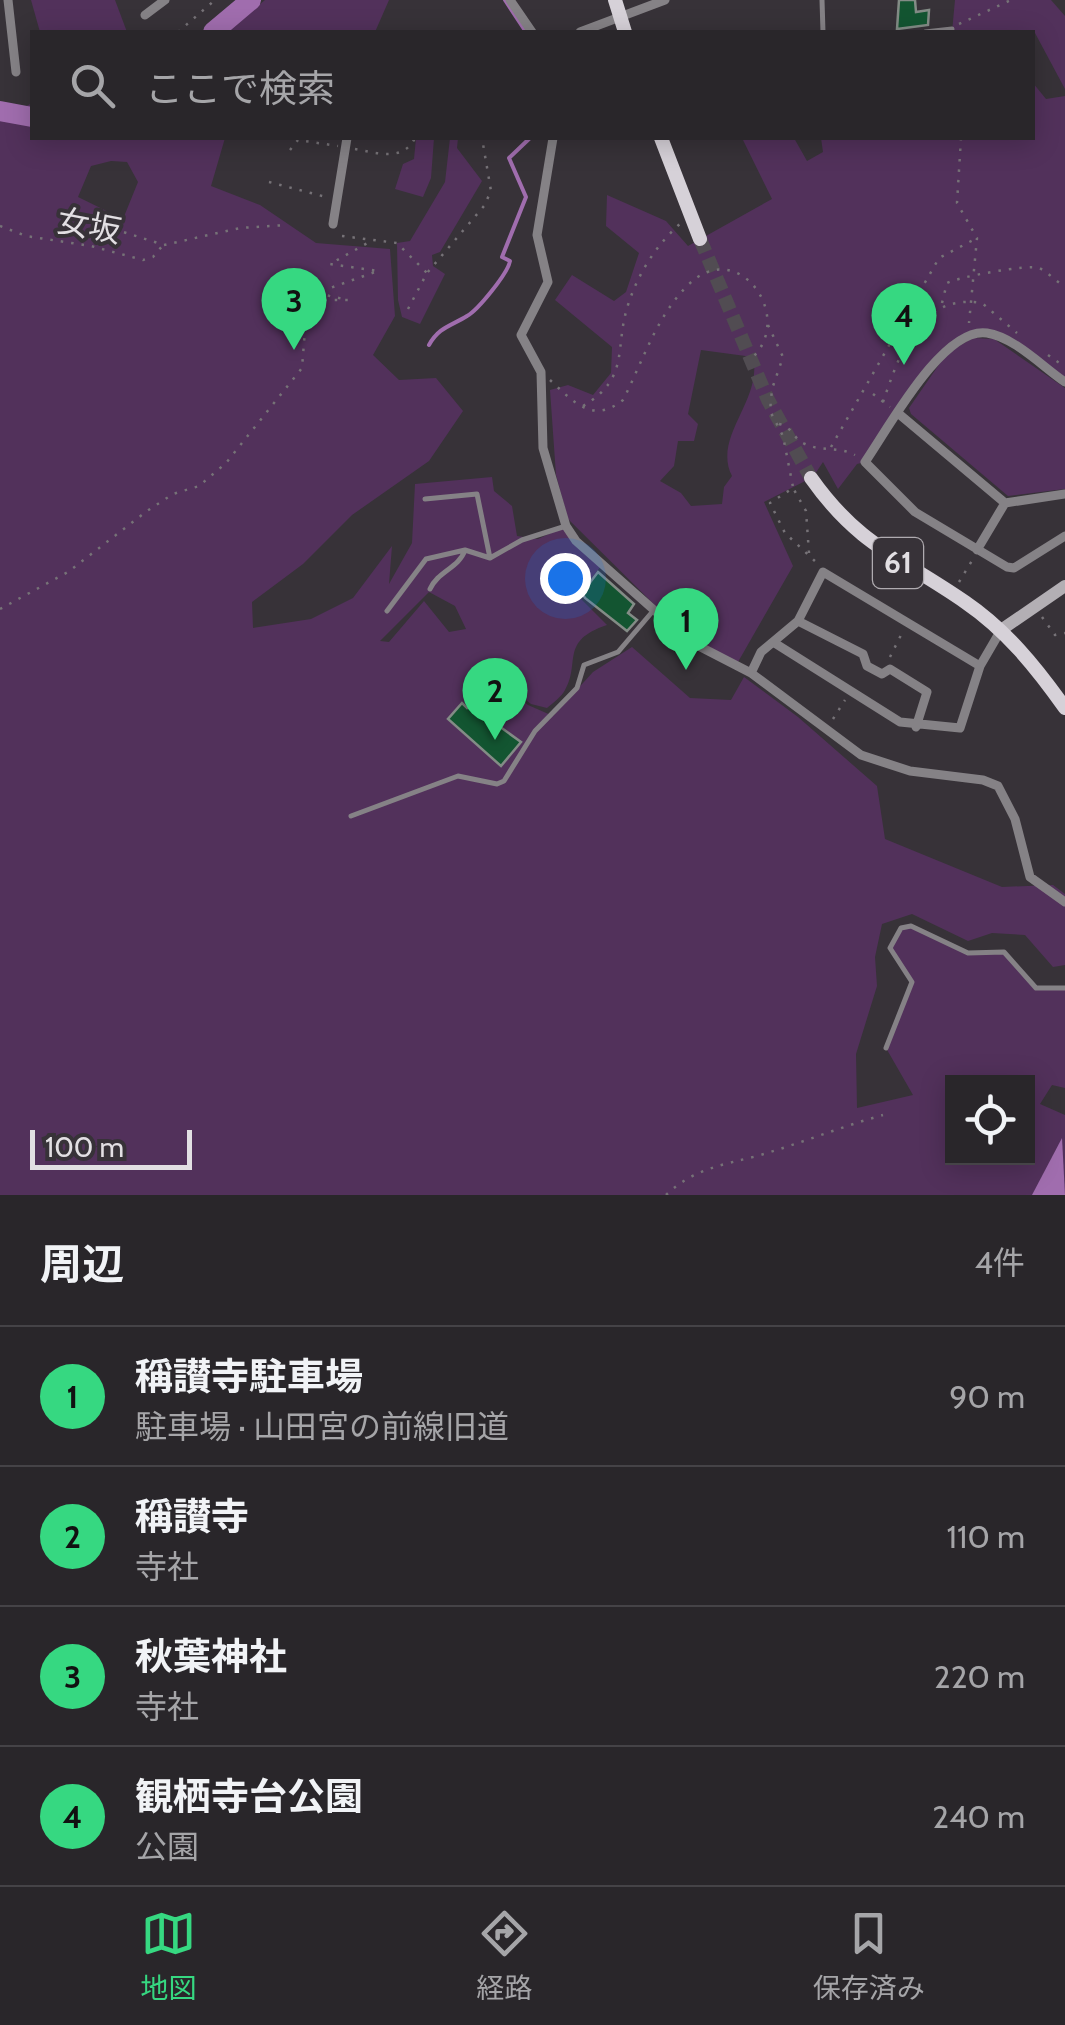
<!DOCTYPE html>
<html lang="ja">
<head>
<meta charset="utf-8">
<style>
	:root { --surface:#29262a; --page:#312e32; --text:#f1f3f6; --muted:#a5a5a8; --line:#454347; --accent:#36d881 }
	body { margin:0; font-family:Cabin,"Noto Sans JP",sans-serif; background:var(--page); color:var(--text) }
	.controls { position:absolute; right:30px; bottom:30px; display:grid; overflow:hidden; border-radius:0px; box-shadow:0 5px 25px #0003 }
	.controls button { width:90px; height:90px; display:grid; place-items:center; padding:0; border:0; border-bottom:2px solid var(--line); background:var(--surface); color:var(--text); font:50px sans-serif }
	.scale { position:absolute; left:30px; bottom:25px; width:162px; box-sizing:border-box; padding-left:10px; border:5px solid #e2dfe3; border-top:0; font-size:28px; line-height:35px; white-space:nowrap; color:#e2dfe3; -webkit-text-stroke:8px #373238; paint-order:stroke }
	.you { position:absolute; left:565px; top:578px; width:35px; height:35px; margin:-25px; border:8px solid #fff; border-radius:50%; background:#1a73e8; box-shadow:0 0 0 15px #1a73e833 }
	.badge { display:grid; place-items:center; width:65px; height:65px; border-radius:50%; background:var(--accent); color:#111; font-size:32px; font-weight:700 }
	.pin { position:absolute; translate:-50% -82px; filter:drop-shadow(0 2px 5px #0008) }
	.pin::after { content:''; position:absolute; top:52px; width:35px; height:30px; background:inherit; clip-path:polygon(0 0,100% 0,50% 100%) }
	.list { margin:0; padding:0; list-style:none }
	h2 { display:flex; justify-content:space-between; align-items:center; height:130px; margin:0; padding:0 40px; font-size:42px }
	h2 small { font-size:32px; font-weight:400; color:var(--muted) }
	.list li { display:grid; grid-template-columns:65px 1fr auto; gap:30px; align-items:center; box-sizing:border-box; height:140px; padding:0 40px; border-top:2px solid var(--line) }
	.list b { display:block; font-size:38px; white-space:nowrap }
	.list p { margin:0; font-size:32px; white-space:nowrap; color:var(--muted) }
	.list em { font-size:32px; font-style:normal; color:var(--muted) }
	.icon { flex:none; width:55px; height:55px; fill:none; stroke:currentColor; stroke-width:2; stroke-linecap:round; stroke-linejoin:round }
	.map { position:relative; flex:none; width:1065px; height:1195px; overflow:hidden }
	.search { position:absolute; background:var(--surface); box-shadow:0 5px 25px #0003; left:30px; right:30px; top:30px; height:110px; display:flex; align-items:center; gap:25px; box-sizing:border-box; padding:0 35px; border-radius:0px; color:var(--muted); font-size:38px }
	.sheet { height:690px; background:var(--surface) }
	nav { display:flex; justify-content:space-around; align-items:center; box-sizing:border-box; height:140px; border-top:2px solid var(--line); background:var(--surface); font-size:28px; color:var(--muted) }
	nav a { display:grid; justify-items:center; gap:5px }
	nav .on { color:var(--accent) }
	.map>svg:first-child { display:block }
</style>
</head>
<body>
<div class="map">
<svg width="1065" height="1195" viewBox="0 0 1065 1195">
	<rect width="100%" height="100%" fill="#373238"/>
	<path fill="#52315b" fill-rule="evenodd" d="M31,0H115L127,32H40Z
		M265,0H389L375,32H227Z
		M955,0H1051L1065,16V89L1035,33L952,32Z
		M1033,83L1046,99L1065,96V382L990,333L955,340L865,462L857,464L838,489L823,462L813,477L764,502L793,566L738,662L687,637L568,519L556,475L550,390L568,385L593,395L611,373L612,347L555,300L572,275L614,301L626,292L639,253L606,226L607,195L666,221L688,246L772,199L742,138H794L807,161L823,152L821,138H1032ZM701,350L753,357C763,400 712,437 732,476L724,487L722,504L691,506L681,493L660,481L674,466L678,441H694L698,424L688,414Z
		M32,103V138H225L211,186L260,205L316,243L390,249L395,316L373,355L399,380L436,378L463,411L429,461L352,515L303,564L252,602L253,628L311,619L353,598L392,546L389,584L412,543L415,484L492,477L494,491L512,506L517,536L538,539L566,526L601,566L578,596L607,625C559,641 581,663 565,690C562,696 553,703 547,708L531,704L485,669L528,705L553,716L593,672L632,647L690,698L731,700L744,677L798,717L877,786L885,839L1002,887L1053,885L1065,894V965L1053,967L1025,935L992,933L968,941L912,914L882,924L875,957L877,986L856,1054L857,1108L913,1095L886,1048L912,982L890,948L901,928L911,926L968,953L1004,952L1036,987L1065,988V1088L1052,1085L1040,1104L1065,1115V1195H0V120ZM111,161L127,162L138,182L123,219L78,197L91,166ZM429,592L455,606L466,629L449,632L424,601L389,642L380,641ZM952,1082H1028V1158H952Z
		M416,138H434L431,178L423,197L395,189L403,164L414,159Z
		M450,138H458L457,148L482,181L440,252L432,255L433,266L445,274L420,324L402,317L398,300L397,243L410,241L445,182Z
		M973,338L994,339L1065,388V489L1008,496L911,414L909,408L947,353Z"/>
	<path fill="#a06dae" d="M1062,1138L1065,1195H1032Z"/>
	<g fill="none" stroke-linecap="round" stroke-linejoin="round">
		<path stroke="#a06dae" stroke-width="4" d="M505,0L526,32
			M429,345C439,327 451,326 467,316C478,310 508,273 510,261L502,257L526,197L509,158L530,138"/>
		<path stroke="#a06dae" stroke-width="20" d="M213,32L251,0
			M0,111L32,117"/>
	</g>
	<path fill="#135531" stroke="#838c86" stroke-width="2.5" d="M899,0H915L916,12L929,10L928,25L897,29Z
		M598,572L634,604L628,613L637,620L627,631L585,598L582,593Z
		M486,686L507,703L492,721L521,742L501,766L448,719L462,703L467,708Z"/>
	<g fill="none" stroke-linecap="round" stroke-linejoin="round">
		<path stroke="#514c52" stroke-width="14" stroke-dasharray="14 7" stroke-linecap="butt" d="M700,239L768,400L811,478"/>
		<path stroke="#767277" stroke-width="2.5" stroke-dasharray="2.5 8" stroke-linecap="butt" d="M959,24L1011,0
			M178,32L215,0
			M961,138L957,203L977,238L969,323
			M355,149C378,153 403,162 415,138
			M290,150L298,140L338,146
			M269,182L326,197
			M0,226L26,236L91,246L143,260L153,257L163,245
			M114,229L164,245L240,228L286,225
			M342,236L397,243L427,273
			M942,303L947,283C958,277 1028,264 1039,268C1048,272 1056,282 1065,286
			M408,309L427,273L484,206L491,191L482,138
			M768,325L783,357L772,389L770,411L783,436L793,487
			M295,341L303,300H348L316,293L378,271L330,264L373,240
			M1048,355L1065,367
			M550,380C573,401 592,425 623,400C643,361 656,317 688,285C737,236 795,315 753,357
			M873,394L890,407
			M883,402C900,353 919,293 982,303L1017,333
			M583,406C632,377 613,347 629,302C639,272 657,244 681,223
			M779,424C793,427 793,439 805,444C822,452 838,446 855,455
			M831,447L939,258L977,238
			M809,553L806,511L793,488L770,503L785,533L817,563
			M959,582L973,559
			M0,609L68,572L147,511L173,494L199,486L226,463L302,368L306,317L298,321
			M1042,617L1055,635L1065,633
			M890,657L902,633
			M833,719L845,700
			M666,1195C693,1169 722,1165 757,1156C799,1144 840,1127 883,1115"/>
		<path stroke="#858286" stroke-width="5" d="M822,0L823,32
			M925,32L952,29
			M425,499L477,494L490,558
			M430,589C438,571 459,568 465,550
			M387,611L426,559L465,550L490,558L522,540L566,526
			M351,816L458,776L497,784L504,781L535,731L577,688L584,665L618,652L653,611
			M886,1048L912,982L890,948L901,928L911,926L968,953L1004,952L1036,988H1065"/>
		<path stroke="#858286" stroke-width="9" d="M8,0L16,72
			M510,0L532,32
			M145,15L165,0
			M580,32L665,0
			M553,138L537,235L548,282L521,335L541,372L543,448L566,526L576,541L689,641L751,673L861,755L910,771L983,780L998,786L1015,819L1030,877L1065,902
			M333,224L347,138
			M1065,382C1043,367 1014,337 987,333C943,326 888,429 865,462L915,512L1007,567L1014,568L1065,536
			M899,414L1005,503L1065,494
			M977,550L1005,503
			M798,621L863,654L867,666L882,674L890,669L927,692L916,727
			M773,642L900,722L960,728L980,666L1001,630
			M751,673L761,652L798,621L823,572L980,666"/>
		<path stroke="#b3afb4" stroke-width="12" d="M1001,630L1065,586"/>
		<path stroke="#d6d1d8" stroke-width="14" d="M615,0L625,32
			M661,138L700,239
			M811,478C859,546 900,557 965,602C1006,630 1036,667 1065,708"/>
	</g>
	<g text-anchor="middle" stroke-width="8" stroke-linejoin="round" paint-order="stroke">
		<rect fill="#373238" stroke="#afabb0" stroke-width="2.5" x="873" y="538" width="50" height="50" rx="8"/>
		<g font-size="30" font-weight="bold" fill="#e2dfe3">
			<text x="898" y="573">61</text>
		</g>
		<g font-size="32" fill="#e2dfe3" stroke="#373238">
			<text transform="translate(89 226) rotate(11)" y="11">女坂</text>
		</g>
	</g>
</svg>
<div class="controls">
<button><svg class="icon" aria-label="locate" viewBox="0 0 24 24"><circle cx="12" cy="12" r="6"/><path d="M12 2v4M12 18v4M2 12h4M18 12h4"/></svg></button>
</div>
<div class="scale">100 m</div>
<div class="you"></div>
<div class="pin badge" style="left:686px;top:670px">1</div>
<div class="pin badge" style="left:495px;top:740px">2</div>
<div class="pin badge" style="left:294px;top:350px">3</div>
<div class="pin badge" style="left:904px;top:365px">4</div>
<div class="search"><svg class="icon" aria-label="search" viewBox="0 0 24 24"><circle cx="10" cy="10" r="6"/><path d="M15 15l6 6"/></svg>ここで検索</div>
</div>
<section class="sheet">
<h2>周辺<small>4件</small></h2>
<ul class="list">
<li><span class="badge">1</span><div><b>稱讃寺駐車場</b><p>駐車場 · 山田宮の前線旧道</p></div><em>90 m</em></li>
<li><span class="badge">2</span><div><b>稱讃寺</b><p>寺社</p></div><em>110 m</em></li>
<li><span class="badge">3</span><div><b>秋葉神社</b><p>寺社</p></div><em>220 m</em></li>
<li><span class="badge">4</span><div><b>観栖寺台公園</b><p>公園</p></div><em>240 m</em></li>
</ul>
</section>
<nav>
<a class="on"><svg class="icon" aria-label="map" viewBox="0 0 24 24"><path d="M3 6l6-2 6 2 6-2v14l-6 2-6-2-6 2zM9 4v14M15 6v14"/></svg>地図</a>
<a><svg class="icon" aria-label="directions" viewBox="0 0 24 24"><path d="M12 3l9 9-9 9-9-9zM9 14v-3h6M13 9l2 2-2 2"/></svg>経路</a>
<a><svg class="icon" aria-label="saved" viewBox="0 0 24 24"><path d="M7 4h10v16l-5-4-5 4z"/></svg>保存済み</a>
</nav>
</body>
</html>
